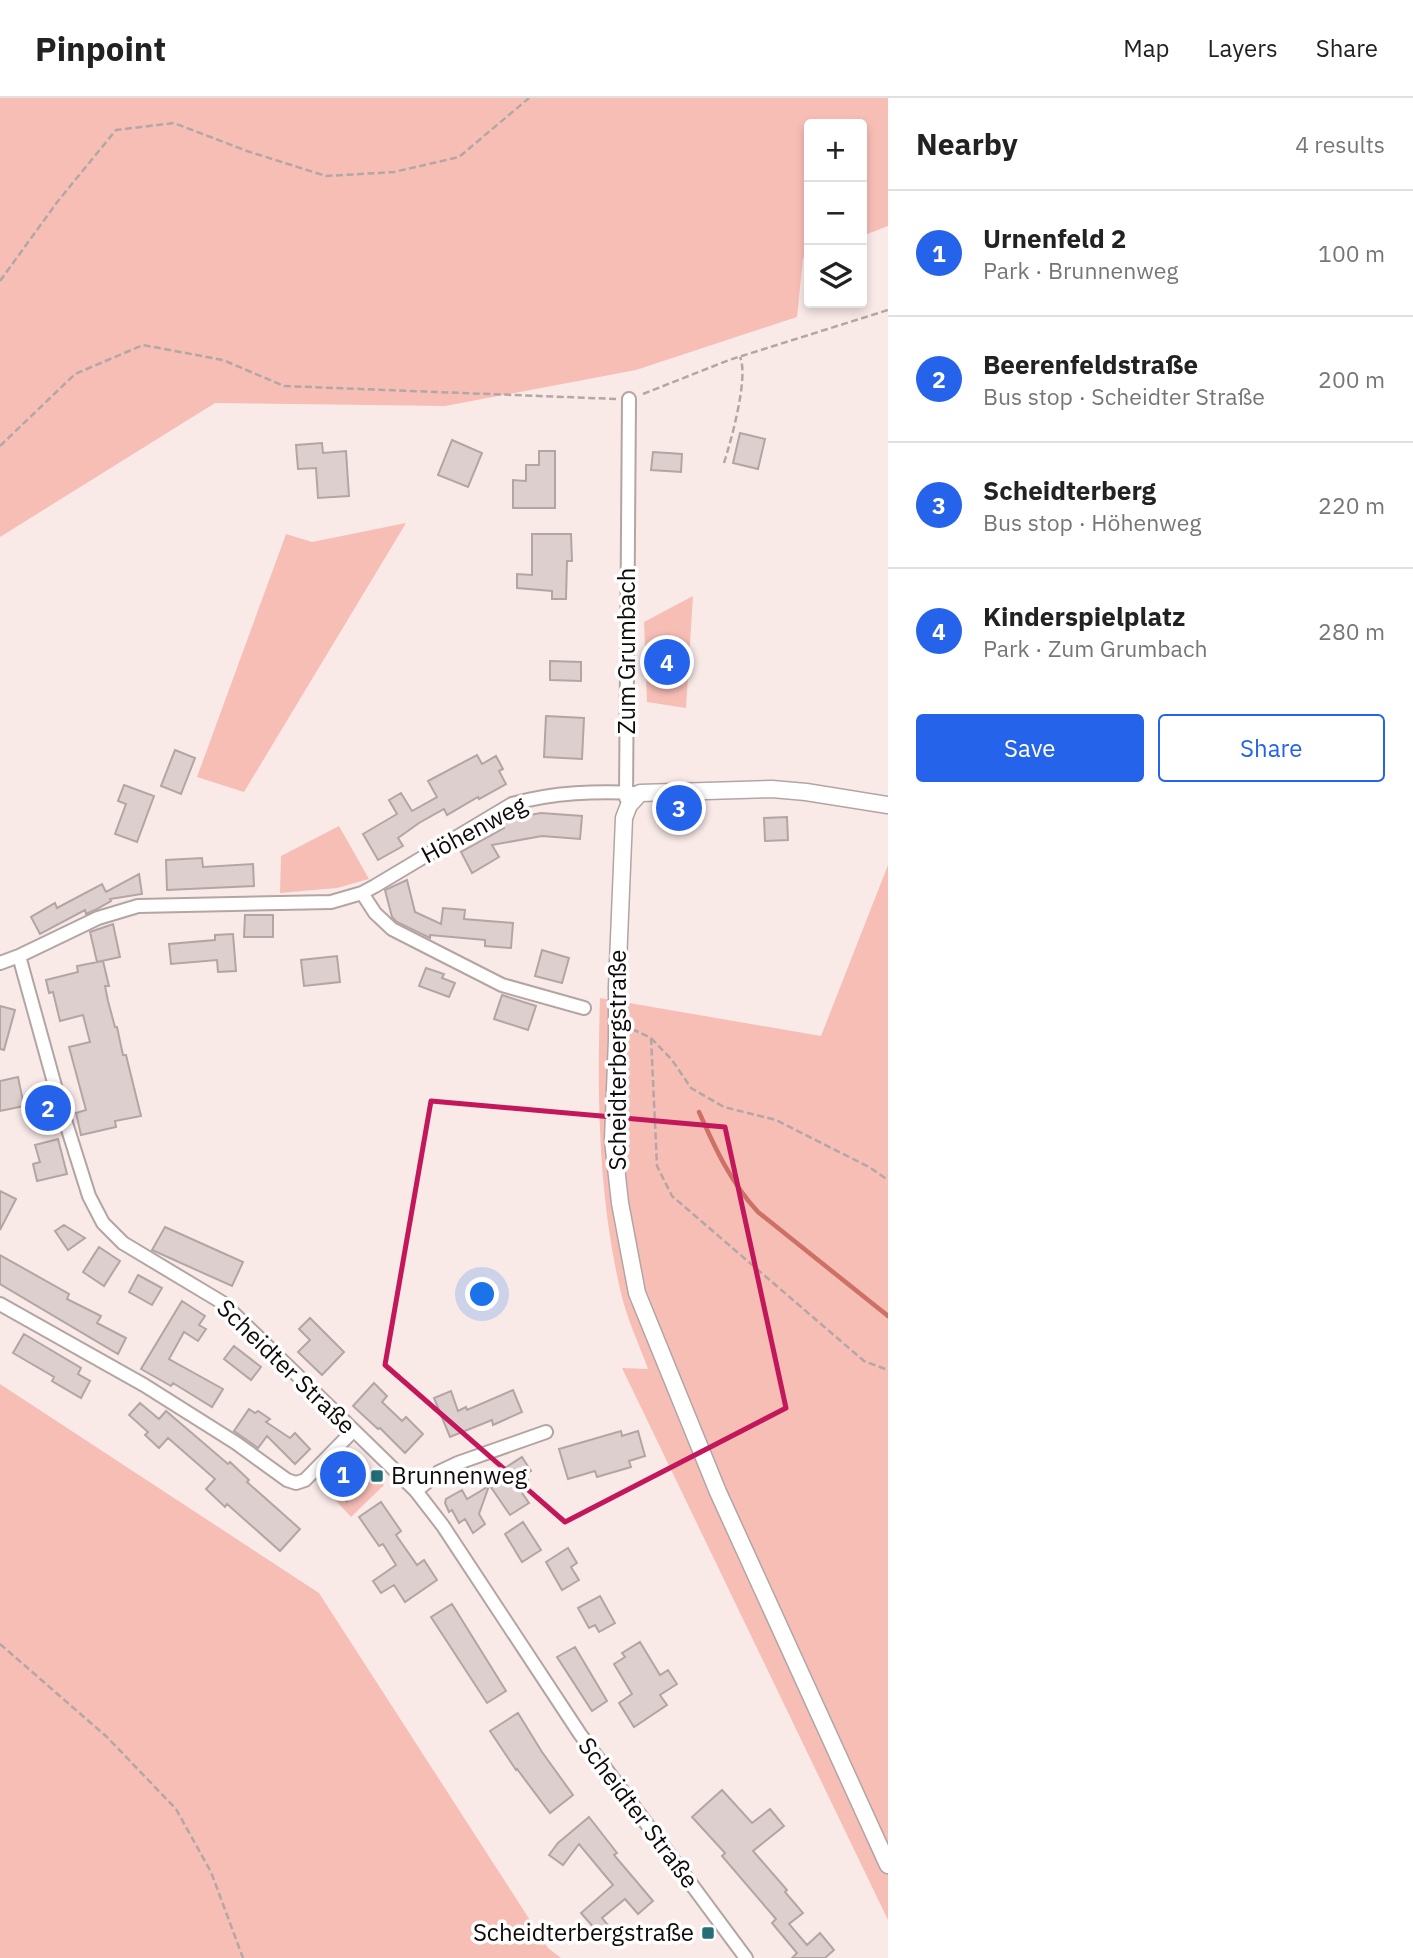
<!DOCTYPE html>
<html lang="en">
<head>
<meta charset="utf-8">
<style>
	:root { --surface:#fff; --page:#f6f6f6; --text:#222; --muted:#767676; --line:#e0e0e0; --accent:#2563eb }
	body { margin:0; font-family:"IBM Plex Sans",sans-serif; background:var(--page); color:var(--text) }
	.controls { position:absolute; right:21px; top:21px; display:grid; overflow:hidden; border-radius:7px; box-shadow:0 4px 10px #0003 }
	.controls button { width:63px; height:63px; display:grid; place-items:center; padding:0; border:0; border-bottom:2px solid var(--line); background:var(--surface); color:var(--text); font:35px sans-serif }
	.you { position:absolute; left:483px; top:1197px; width:24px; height:24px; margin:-18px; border:5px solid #fff; border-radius:50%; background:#1a73e8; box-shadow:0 0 0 10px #1a73e833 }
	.badge { display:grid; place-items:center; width:46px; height:46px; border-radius:50%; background:var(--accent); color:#fff; font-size:23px; font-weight:700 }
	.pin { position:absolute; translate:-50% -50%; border:4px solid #fff; box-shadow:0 2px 7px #0006 }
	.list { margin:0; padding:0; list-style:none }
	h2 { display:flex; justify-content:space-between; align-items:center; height:91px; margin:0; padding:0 28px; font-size:30px }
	h2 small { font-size:23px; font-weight:400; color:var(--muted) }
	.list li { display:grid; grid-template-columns:46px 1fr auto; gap:21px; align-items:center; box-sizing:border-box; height:126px; padding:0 28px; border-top:2px solid var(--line) }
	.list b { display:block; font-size:26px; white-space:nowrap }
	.list p { margin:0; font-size:23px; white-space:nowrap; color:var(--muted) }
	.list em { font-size:23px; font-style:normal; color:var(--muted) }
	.actions { display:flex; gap:14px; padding:21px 28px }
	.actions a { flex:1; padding:16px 0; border:2px solid var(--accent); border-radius:7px; text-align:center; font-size:24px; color:var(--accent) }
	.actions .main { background:var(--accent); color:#fff }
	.icon { flex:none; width:38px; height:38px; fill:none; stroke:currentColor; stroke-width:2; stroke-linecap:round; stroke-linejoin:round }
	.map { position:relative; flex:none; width:888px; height:1860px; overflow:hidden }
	header { display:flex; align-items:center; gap:42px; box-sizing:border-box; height:98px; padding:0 35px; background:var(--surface); border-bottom:2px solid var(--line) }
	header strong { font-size:33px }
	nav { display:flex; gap:38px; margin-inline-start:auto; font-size:24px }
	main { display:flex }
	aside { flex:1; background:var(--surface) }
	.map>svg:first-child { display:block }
</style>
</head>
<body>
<header>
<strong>Pinpoint</strong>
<nav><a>Map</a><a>Layers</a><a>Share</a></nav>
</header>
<main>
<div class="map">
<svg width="888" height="1860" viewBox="0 0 888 1860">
	<rect width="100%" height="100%" fill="#f9eae8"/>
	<path fill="#f7beb6" d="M0,0H888V128L862,138V26H809V158L803,160L797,219L636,272L445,308L215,305L0,439Z
		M406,425L244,694L197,679L286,436L312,444Z
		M693,498L686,610L647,604L644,524Z
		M339,728L369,781L337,790L280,795L281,758Z
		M888,767V1822L622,1270L648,1271C639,1246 627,1221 621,1195C598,1098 597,999 600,900L821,938Z
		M0,1286L319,1495L548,1850L561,1860H0Z
		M342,1355L384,1387L351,1419L315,1380Z"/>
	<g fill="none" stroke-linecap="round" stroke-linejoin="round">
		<path stroke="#cd7167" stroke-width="4.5" d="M699,1014C715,1050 731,1085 758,1114L888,1218"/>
	</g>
	<path fill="#ddcfcd" stroke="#b3a5a3" stroke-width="2" d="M740,335L765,341L758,371L733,365Z
		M452,342L482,355L468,389L438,377Z
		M322,345L323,355L346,353L349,398L318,400L316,370L298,371L296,347Z
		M539,353H555V410H513V382L526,383V367H539Z
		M653,354L682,356L681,374L651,372Z
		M532,436H571L572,463H567L566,501H552V493L517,490V476L532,477Z
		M550,563L581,564V583L550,582Z
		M546,618L584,620L582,661L544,659Z
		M175,652L195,660L181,696L161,688Z
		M477,657L482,666L496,658L503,671L499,673L506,686L479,701L478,699L447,717L444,711L419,725L398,740L403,748L378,762L363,736L397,716L389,702L401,695L412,713L437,699L428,683Z
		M124,687L154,698L137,744L115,736L126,706L118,703Z
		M541,715L582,718L580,741L542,738L492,747L499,759L472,775L461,754L504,730L502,722Z
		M787,719L788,742L765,743L764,720Z
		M202,760L203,769L253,766L254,788L167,792L166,762Z
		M139,776L142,796L110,801L111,803L95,812L86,816L85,812L40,836L31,819L55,805L57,810L102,786L106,794Z
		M407,782L415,814L441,826L443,810L465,812L464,821L513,825L511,850L485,848V842L430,837V840L397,824L392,819L385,792Z
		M245,817H273V839H244Z
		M113,826L120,859L97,864L90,834Z
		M233,836L236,873L218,874L217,862L171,866L169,846L215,842V837Z
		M542,852L569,860L562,885L535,878Z
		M337,858L340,884L304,888L301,862Z
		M103,863L109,888H105L108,903L115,929H117L123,957H126L141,1018L115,1023L116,1029L81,1037L76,1015L86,1012L69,949L90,944L83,917L60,923L53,894L49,895L46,882L78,874L77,868Z
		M426,870L444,876L442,880L455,885L449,899L419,888Z
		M502,897L536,908L528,932L494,921Z
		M0,908L15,912L4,952L0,951Z
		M18,979L24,1008L0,1013V983Z
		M58,1041L67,1076L37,1083L33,1066L40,1064L35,1047Z
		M0,1093L16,1101L0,1132Z
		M64,1127L85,1140L68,1152L55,1133Z
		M165,1129L243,1164L232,1188L152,1152Z
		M99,1149L120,1163L104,1188L83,1174Z
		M0,1157L69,1196L67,1201L101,1218L97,1225L126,1240L118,1256L0,1186Z
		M138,1177L162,1190L152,1207L129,1194Z
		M182,1203L205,1218L199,1227L206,1231L198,1243L184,1234L169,1261L223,1291L212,1309L173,1285L171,1288L141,1271Z
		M310,1220L344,1254L322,1277L298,1254L310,1242L299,1231Z
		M24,1236L81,1270L78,1276L90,1283L81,1300L52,1283L54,1279L13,1255Z
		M234,1248L261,1269L251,1282L224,1261Z
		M374,1285L387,1298L382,1304L402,1323L406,1319L423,1336L405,1355L380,1330L378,1331L353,1308Z
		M513,1292L522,1314L493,1327L492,1322L450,1339L434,1300L451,1293L458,1313L466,1309L467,1312Z
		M140,1305L159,1321L166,1313L228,1366L230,1364L249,1382L247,1384L300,1431L280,1453L227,1406L225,1409L206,1391L215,1381L168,1340L159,1350L145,1337L148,1334L129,1317Z
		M249,1311L255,1315L258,1313L270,1321L266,1324L290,1340L295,1335L310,1351L295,1366L267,1338L258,1350L234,1333Z
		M621,1333L622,1338L638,1333L645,1358L629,1363L631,1369L597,1379L595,1373L568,1381L559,1351Z
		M522,1359L531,1373L525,1377L528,1382L518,1389L529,1405L510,1417L486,1382Z
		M489,1388L479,1416L485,1426L473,1435L465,1421L459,1425L452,1412L449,1414L445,1405L446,1401L462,1392L467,1401Z
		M381,1404L401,1433L396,1437L417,1467L424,1462L437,1482L405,1504L394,1487L381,1495L373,1483L396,1467L383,1446L379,1448L359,1419Z
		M523,1424L541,1452L522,1464L505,1436Z
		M568,1450L577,1465L571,1469L579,1482L562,1492L546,1464Z
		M600,1498L615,1525L599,1534L595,1527L589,1530L578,1510Z
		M452,1506L506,1593L487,1605L431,1519Z
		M640,1544L660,1577L668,1572L677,1586L660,1597L667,1607L634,1629L619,1605L632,1596L614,1566L625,1559L622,1555Z
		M575,1549L607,1603L592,1613L557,1559Z
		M518,1615L542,1654L573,1697L550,1715L517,1671L516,1672L490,1633Z
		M722,1692L752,1725L770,1711L784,1728L753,1753L787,1792L785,1794L803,1815L789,1826L807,1847L820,1835L834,1852L825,1860H792L797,1855L772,1825L776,1821L722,1758L725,1755L692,1719Z
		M589,1719L617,1755L614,1757L653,1803L638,1816L625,1801L602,1820L611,1831L602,1839L581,1815L613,1787L579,1746L563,1767L549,1757L558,1745Z"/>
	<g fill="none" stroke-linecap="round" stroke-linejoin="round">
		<g stroke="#b3a5a3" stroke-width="16">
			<path id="minor" d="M626,700L629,301
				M362,795L375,815L392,831L502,887L584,910
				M19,858L60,1006L89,1098L103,1125L123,1145L223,1205L416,1393L443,1428L580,1636L746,1860
				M0,865L19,858L98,820L138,808L331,804L362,795L375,788L512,706C554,694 596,693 640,695
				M0,1206L144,1287L236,1345L287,1382L296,1385L305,1382L353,1333
				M416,1393L439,1374L458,1365L546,1334"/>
		</g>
		<g stroke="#b3a5a3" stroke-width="19">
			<path id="tertiary" d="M617,889L624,720L629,707L640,695L772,691L806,694L888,707
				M617,941L613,1042L620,1105L637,1195L718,1394L888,1767"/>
		</g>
		<path stroke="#b3a7a5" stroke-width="2.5" stroke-dasharray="7 3.5" stroke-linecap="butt" d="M0,183L58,103L116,32L174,25L247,53L326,78L394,74L459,59L529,0
			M643,296L729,262L888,212
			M0,348L75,276L143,247L223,262L284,288L616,301
			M724,365C731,343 749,279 740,259
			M632,931L651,940L672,962L691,990L724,1009L776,1022L869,1069L888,1082
			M651,940L657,1068L672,1098L864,1263L888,1272
			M344,1363L354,1375
			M339,1368L349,1379
			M335,1373L345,1384
			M356,1373L368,1386
			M330,1378L339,1389
			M351,1378L363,1390
			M326,1382L335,1393L365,1364
			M346,1382L358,1395
			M341,1387L353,1399
			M336,1392L348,1404
			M0,1546L107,1639L176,1711L211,1774L243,1860"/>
		<use href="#minor" stroke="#fff" stroke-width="12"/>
		<use href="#tertiary" stroke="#fff" stroke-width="16"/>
		<g stroke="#b3a5a3" stroke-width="19" stroke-linecap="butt">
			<path id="tertiary-bridge" d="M617,941V889"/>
		</g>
		<use href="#tertiary-bridge" stroke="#fff" stroke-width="16"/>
	</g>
	<path fill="none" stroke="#c2185b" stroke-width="5" stroke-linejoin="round" d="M431,1003L725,1029L786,1310L565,1424L385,1267Z"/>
	<g fill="#246e77" stroke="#fff" stroke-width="2.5">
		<rect x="370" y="1371" width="14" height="14" rx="3.5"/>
		<rect x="701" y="1828" width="14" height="14" rx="3.5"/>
	</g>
	<g text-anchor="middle" stroke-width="7" stroke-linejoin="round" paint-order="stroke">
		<g font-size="24" fill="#100b0b" stroke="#fff">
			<text transform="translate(627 553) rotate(-90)" y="8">Zum Grumbach</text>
			<text transform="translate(474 732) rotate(-28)" y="8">Höhenweg</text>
			<text transform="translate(618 962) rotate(-90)" y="8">Scheidterbergstraße</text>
			<text transform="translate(286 1269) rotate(44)" y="8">Scheidter Straße</text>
			<text transform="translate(638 1715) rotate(53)" y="8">Scheidter Straße</text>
		</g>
		<g font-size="24" fill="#100b0b" stroke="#fff" text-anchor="start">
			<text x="391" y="1386">Brunnenweg</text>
			<text x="694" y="1843" text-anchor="end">Scheidterbergstraße</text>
		</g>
	</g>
</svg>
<div class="controls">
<button>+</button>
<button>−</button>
<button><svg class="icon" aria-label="layers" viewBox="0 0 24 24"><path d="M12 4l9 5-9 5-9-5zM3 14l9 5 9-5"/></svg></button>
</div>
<div class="you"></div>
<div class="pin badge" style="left:343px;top:1376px">1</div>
<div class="pin badge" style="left:48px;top:1010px">2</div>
<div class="pin badge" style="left:679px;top:710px">3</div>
<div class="pin badge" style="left:667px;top:564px">4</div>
</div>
<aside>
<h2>Nearby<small>4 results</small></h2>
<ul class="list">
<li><span class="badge">1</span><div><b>Urnenfeld 2</b><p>Park · Brunnenweg</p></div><em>100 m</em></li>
<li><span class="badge">2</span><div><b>Beerenfeldstraße</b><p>Bus stop · Scheidter Straße</p></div><em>200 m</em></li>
<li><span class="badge">3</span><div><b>Scheidterberg</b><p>Bus stop · Höhenweg</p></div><em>220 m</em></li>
<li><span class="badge">4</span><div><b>Kinderspielplatz</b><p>Park · Zum Grumbach</p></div><em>280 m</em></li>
</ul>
<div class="actions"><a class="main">Save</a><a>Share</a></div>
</aside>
</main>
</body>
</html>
